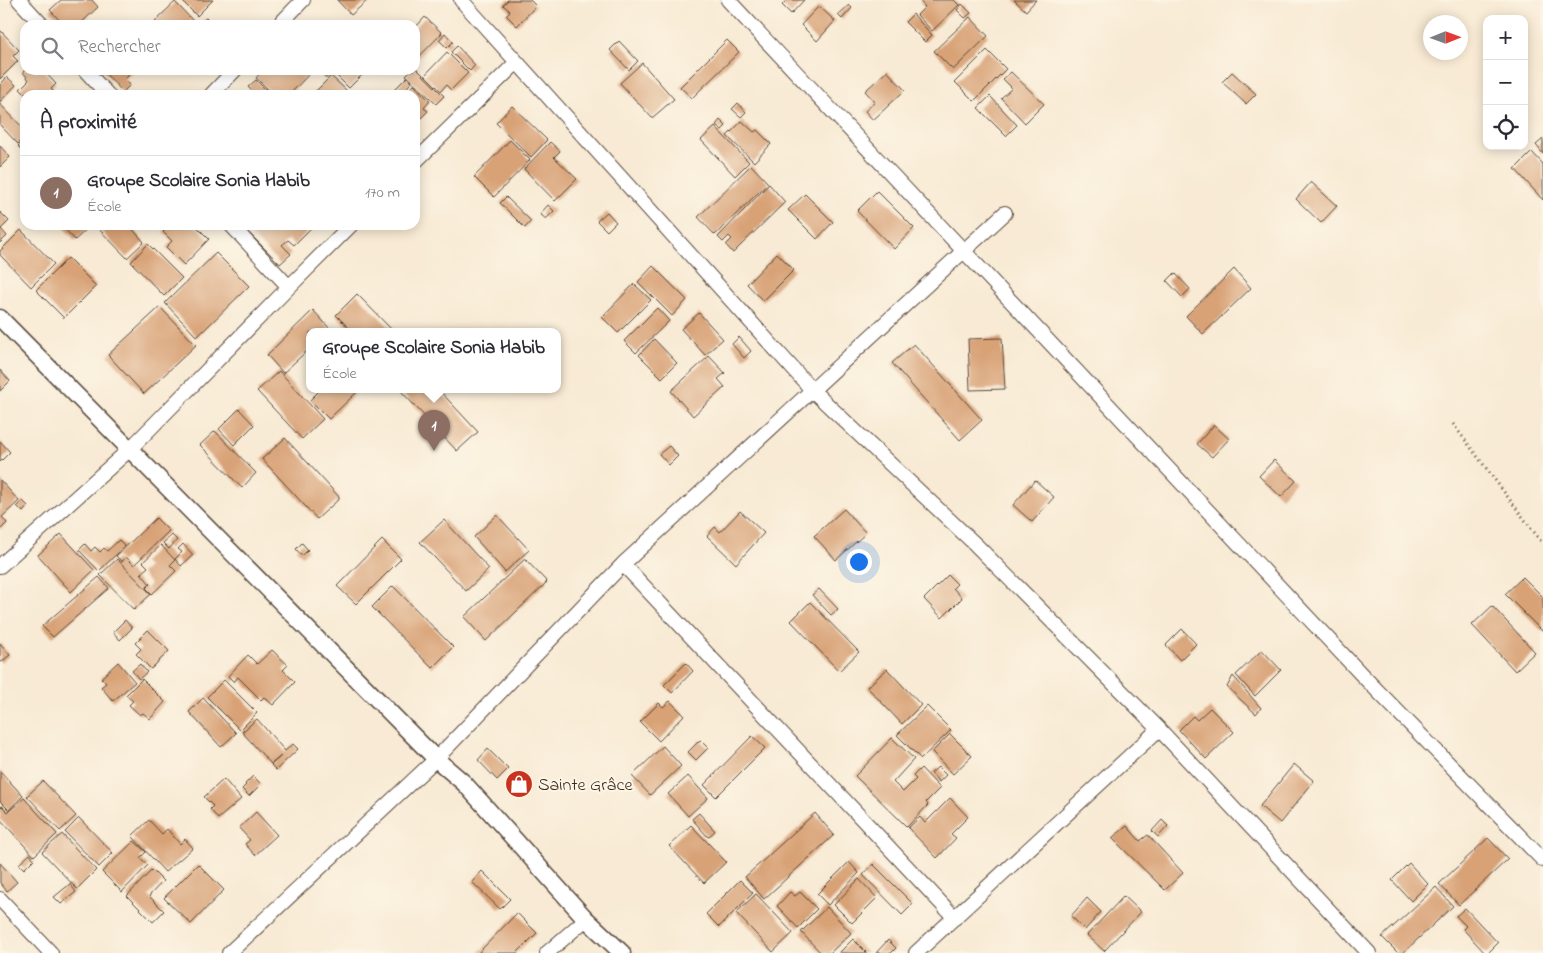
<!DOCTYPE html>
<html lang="fr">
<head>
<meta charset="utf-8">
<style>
	:root { --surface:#fff; --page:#f7f7f7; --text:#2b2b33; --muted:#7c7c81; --line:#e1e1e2; --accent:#7c3aed }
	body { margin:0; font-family:"Indie Flower",sans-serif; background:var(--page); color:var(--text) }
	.controls { position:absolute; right:15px; top:15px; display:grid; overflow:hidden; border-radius:10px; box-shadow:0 2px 12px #0003 }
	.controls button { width:45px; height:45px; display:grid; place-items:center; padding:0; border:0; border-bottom:1px solid var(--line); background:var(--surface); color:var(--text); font:25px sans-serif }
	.compass { position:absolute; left:1423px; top:15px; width:45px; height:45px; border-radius:50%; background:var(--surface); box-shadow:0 2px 12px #0003; rotate:89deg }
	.you { position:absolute; left:858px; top:561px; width:18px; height:18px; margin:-12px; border:4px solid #fff; border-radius:50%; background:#1a73e8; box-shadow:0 0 0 8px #1a73e833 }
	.badge { display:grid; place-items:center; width:32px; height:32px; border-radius:50%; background:var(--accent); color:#fff; font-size:16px; font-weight:700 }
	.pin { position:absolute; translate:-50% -41px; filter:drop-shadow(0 1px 2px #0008) }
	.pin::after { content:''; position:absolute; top:26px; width:18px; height:15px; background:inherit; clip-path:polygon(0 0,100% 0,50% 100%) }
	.popup { position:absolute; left:306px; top:328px; width:255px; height:65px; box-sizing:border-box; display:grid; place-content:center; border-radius:10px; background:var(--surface); filter:drop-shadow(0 1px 4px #0005); font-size:16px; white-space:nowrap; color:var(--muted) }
	.popup b { font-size:19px; color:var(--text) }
	.popup::after { content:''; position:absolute; left:50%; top:100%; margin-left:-10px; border:10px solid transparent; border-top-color:var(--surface) }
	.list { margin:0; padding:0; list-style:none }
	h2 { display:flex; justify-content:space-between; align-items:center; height:65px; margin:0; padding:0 20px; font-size:21px }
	h2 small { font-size:16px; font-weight:400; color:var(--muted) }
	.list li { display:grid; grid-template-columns:32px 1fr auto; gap:15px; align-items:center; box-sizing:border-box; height:75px; padding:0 20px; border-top:1px solid var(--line) }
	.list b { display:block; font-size:19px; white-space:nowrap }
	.list p { margin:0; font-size:16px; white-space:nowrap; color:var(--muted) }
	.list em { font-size:16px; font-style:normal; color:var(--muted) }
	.icon { flex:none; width:28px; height:28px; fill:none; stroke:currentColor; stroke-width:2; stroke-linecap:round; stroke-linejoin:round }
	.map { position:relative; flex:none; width:1543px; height:953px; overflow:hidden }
	.search { position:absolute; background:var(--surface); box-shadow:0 2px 12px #0003; left:20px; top:20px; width:400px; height:55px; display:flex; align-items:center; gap:12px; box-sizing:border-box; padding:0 18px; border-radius:15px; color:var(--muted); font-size:19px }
	.panel { position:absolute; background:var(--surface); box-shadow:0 2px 12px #0003; left:20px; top:90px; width:400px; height:140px; border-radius:15px }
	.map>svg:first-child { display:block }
</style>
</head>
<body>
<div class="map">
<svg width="1543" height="953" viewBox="0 0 1543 953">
	<rect width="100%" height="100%" fill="#fcf5e5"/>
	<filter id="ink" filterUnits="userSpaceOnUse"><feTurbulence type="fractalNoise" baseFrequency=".02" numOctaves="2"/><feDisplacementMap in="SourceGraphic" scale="10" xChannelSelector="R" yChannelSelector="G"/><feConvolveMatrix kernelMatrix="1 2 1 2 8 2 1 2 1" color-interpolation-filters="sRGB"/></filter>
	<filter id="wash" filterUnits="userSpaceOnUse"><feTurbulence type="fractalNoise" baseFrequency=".0096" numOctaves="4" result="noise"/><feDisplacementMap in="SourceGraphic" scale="20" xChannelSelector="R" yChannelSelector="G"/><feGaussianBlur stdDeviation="1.12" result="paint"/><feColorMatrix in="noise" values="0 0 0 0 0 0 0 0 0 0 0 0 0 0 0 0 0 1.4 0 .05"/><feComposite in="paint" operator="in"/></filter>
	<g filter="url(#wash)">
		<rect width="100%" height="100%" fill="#f8ead4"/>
		<g id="blocks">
			<path fill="#d8a176" d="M61,0H92L98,7L79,25H64L50,10Z
				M181,0H213L197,16Z
				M337,0H368L351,15Z
				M508,0H530L536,6L517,26L506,15L510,11L503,5Z
				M787,0H804L791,14L782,5Z
				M919,0H954L959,5L932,31L917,15L925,7Z
				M1014,0H1036L1026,11Z
				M175,2L197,25H159L155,21Z
				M962,4L971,13L965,18L957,10Z
				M849,5L852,8L842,19L838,15Z
				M819,6L835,21L817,41L801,25Z
				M913,14L932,35L925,42L905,22Z
				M425,17L442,33L415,61V28Z
				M970,17L988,36L953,70L934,51Z
				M206,18L213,25H200Z
				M0,30L19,50L13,56L18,61L0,79Z
				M445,33L453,42L447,48L439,40Z
				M727,40L739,52L692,98L680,87Z
				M619,41L638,61L629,70L610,50Z
				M457,46L475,65L470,71L451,52Z
				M987,50L1006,69L974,101L955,82Z
				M447,52L468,73L451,90L446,85L441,91L425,75Z
				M642,63L674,99L652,118L620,83Z
				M415,67L444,96L436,104L406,75L411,70H415Z
				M25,70H43L56,84L51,89L57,95H26L20,89L29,80L23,72Z
				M102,70H134L125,79L130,85L123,92Z
				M263,70L267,74L271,70H313L289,95H274L256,78Z
				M318,70H327L331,74L326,78Z
				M331,70H367L349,88Z
				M887,71L905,90L873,120L865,111L875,102L865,91Z
				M1011,72L1044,104L1025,123L1001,98L1012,88L1003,79Z
				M1232,72L1256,94L1246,104L1222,82Z
				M331,76L346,90L341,95H312Z
				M7,77L16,85L0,102V85Z
				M407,77L412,82L399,95H393L391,93Z
				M256,80L271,95H252L254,93L248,87Z
				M414,85L430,101L424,108L428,111L415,124V95H404Z
				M990,96L1017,125L1006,136L978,108Z
				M738,103L746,112L741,117L732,109Z
				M0,104L25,130V137L18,144L0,125Z
				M512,106L547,140L531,157L496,123Z
				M720,120L726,126L722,130L716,125Z
				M742,121L754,132L757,130L771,144L754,162L727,136Z
				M715,127L749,162L735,176L701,140Z
				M25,139V154L18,146Z
				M1543,139V154L1536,145Z
				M510,140L530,160L494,197L474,177Z
				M550,142L560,151L554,157L577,179L555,201L524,169Z
				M0,146L10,157L0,167Z
				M1532,152L1543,164V200L1515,169Z
				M751,165L768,183L715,235L698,217Z
				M1311,182L1337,206L1321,223L1296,199Z
				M769,184L785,202L733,253L726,245L732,239L729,236L723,242L718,237Z
				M877,191L914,228L894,249L857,211Z
				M805,194L833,222L817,239L788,210Z
				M506,197L531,221L525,228L500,203Z
				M548,205L554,211L546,219L540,214Z
				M0,212L9,221L1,229L7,236L0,243Z
				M607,212L616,222L607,231L597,221Z
				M67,225H91L75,240L64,228Z
				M95,225H129L144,242L127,258Z
				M170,225H195L209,239L184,265L166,247L172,241L163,232Z
				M241,225H263L266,229L270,225H308L311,228L294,245L288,240L282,245L291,254L280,264Z
				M21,230L54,264L31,287L0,255V251Z
				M148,244L182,278L164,296L131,262Z
				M216,253L249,286L197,337L165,303Z
				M777,253L794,270L763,301L747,284Z
				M68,258L96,286L64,318L36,290Z
				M653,266L687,300L672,316L638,282Z
				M1234,269L1251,288L1203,334L1186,316Z
				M1175,273L1190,289L1182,297L1167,281Z
				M634,284L651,300L618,333L602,317Z
				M357,294L394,332H353L336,315Z
				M160,307L196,345L144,394L108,355Z
				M657,308L669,321L636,353L624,341Z
				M313,310L331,330L328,332H310V348L283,373L267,355Z
				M699,313L723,339L705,355L681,329Z
				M739,337L751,351L744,358L732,344Z
				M1002,338L1005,389L970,390L968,339Z
				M654,339L677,363L662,378L639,355Z
				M914,344L982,420L960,440L892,363Z
				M709,356L725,373L718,379L725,387L693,416L671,391Z
				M0,370L10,381L0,391Z
				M279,371L323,419L302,439L257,391Z
				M320,390H359L329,419L310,400Z
				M400,390H439L478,432L457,451Z
				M239,409L254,425L234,445L219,429Z
				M1214,425L1229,439L1212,457L1197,444Z
				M215,431L256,473L242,488L200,445Z
				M285,438L340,498L317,519L262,459Z
				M0,441L10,452L0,462Z
				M669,446L678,456L669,465L659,454Z
				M1274,460L1296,481L1281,497L1259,476Z
				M0,480L19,501L2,517L7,523L0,530Z
				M1035,480L1054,497L1032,522L1013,505Z
				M23,501L28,506L23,512L17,506Z
				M844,509L866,533L836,560L814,536Z
				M740,511L764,533L736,564L707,536L715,527L720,532Z
				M497,515L529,550L505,572L474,537Z
				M156,518L169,531L134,565L126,557L122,562L116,556Z
				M444,520L489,569L466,591L420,542Z
				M61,534L94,570L71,592L38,555Z
				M172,535L177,540L169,549L163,543Z
				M119,540L125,546L99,571L79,550L85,544L91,551L95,547L100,552L104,548L107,551Z
				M382,540L401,559L356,604L337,586Z
				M302,543L308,550L302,556L296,549Z
				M183,544L193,555L181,566L175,559L182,552L178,549Z
				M161,545L175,560L170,565L176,571L152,594L146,588L150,584L141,573L148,567L143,562Z
				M117,559L151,594L134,610L100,575Z
				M525,559L547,582L486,641L464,617Z
				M948,575L957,584L953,588L962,598L942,618L924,599Z
				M99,577L109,588L53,637L42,626Z
				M1523,577L1543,597V632L1505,594Z
				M393,586L453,647L432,668L372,607Z
				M819,589L838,609L831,615L812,595Z
				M810,602L859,652L839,671L791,621Z
				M1492,606L1535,652L1515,671L1472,625Z
				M125,620L132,628L120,640L113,632Z
				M1182,629L1196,644L1180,660L1166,645Z
				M148,630L169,651L151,669L136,654L141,649L135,643Z
				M0,643L10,655L0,663Z
				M272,650L288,665L283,670L295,682L273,705L264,697L261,700L238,677L234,682L228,676L248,655L257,664Z
				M1262,650L1281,670L1255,696L1236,675Z
				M118,662L135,682L113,701L101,687L106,683L101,678Z
				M686,663L693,671L672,693L664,685Z
				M140,664L147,672L139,679L132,671Z
				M887,669L921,705L902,724L867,687Z
				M1233,676L1261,708L1256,714L1227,687Z
				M142,679L165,702L150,719L143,713L140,715L129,705L133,701L126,695Z
				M224,680L257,713L240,730L207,697Z
				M203,698L236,733L221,747L189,712Z
				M670,701L684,715L659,741L640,722L659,703L663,707Z
				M927,706L951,730L921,759L897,735Z
				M1210,708L1234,732L1206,759L1179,730L1193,716L1197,720Z
				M257,719L285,751L293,744L298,749L276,770L271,765L281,756L271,764L242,732Z
				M950,734L972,756L953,774L932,752Z
				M752,736L765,748L716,797L704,785Z
				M892,738L914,759L893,782L903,792L916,779L913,776L921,768L940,788L926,802L928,805L907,827L855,776Z
				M700,740L708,748L696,760L688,752Z
				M663,746L681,766L650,795L632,776Z
				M488,749L508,769L497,780L478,760Z
				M1294,764L1314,781L1280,823L1260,806Z
				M938,767L946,775L939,782L931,773Z
				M0,771L23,796L9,810L0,801Z
				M253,776L261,784L249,796L242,789L246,785L245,784Z
				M688,776L708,798L688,816L668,794Z
				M224,779L241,799L218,819L210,809L213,806L204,797Z
				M43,781L76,816L60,831L27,796Z
				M24,798L57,834L34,856L0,819V808L2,806L8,812Z
				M950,798L968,817L951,834L956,838L937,858L908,828L920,817L925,823Z
				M256,812L277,835L255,855L245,844L250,840L239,828Z
				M699,813L715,831L708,837L692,819Z
				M815,813L834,835L764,899L745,877Z
				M79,818L113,853L99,867L65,832Z
				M149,820L162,834L167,829L180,844L185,839L193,848L165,872L132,836Z
				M1162,820L1168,826L1158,837L1152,831Z
				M691,825L726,862L704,883L669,846Z
				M1127,826L1140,841L1148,835L1183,873L1165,890L1112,838Z
				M62,834L96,870L77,889L42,852Z
				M1488,838L1508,859L1459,905L1439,884Z
				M134,841L146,852L140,858L148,865L122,892L102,872Z
				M30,854L34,859L24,869L19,864Z
				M849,862L859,873L828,905L817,894Z
				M0,863L17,882L7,891L0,883Z
				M1409,863L1428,884L1411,901L1392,880Z
				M198,864L224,890L191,924L164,898Z
				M873,864L913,904L902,915L863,875Z
				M152,870L163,881L149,896L164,911L153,922L127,896Z
				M482,871L510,899L500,909L472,882Z
				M859,879L877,898L852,923L834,905Z
				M740,880L753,893L719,927L706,914Z
				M70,884L76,892L61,904L54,897Z
				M1436,887L1453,906L1403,953H1398L1382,937Z
				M790,892L795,896L800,892L817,909L798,928L777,906Z
				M756,894L793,933L773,952L736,913Z
				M1124,896L1141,912L1104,951L1087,935Z
				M1087,898L1101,912L1085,930L1071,916Z
				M827,907L851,933L830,953H821L801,932Z
				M1465,908L1498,943L1488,953H1485L1463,929L1466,926L1456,916Z
				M517,913L537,933L517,953H478Z
				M853,939L867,953H839Z
				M888,940L896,948L891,953H876Z"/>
		</g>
	</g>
	<g filter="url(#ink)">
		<use href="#blocks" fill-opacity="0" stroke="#574739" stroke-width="1"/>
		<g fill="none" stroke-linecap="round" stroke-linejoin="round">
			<g stroke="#574739" stroke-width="16">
				<path id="minor" d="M19,0L42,25
					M461,0L813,391L976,545L1159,729L1369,953
					M728,0L1362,675L1543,860
					M279,25L303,0
					M85,70L108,95
					M211,95L235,70
					M415,162L516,63
					M231,225L289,287
					M623,564L955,918
					M0,566L130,449L289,287L351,225
					M0,899L51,953
					M229,953L436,759L623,564L1005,213
					M547,953L586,919
					M916,953L1159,729"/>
			</g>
			<g stroke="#574739" stroke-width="19">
				<path id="tertiary" d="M0,318L436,759L464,783L586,919L622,953"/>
			</g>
			<path stroke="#574739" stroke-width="3" stroke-dasharray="1 4" stroke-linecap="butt" d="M1453,424L1543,544"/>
			<use href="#minor" stroke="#fff" stroke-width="14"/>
			<use href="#tertiary" stroke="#fff" stroke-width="16"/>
		</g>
	</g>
	<defs>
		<g id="shop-disc" transform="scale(1.4375)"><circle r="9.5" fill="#c8321e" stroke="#fcf5e5"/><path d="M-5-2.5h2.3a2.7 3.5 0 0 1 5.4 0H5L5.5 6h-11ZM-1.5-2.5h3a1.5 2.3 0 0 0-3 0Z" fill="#fff"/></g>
	</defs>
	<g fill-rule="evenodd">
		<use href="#shop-disc" x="519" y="784"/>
	</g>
	<g text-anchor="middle" stroke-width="4" stroke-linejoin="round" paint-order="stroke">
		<g font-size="18" fill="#3b2a1e" stroke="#fcf5e5" text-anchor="start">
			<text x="538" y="790">Sainte Grâce</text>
		</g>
	</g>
</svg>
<div class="controls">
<button>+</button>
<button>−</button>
<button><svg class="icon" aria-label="locate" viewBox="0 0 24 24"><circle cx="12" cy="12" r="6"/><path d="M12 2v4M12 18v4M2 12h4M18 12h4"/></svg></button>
</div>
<svg class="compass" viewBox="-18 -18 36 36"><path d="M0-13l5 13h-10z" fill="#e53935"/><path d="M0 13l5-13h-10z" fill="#7c7c81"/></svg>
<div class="you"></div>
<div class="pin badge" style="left:434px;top:451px;background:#8d6e63">1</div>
<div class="popup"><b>Groupe Scolaire Sonia Habib</b>École</div>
<div class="search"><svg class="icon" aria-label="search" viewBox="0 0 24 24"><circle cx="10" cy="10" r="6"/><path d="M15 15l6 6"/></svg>Rechercher</div>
<section class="panel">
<h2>À proximité<small></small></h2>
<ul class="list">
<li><span class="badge" style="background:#8d6e63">1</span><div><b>Groupe Scolaire Sonia Habib</b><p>École</p></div><em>170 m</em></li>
</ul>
</section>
</div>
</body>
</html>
